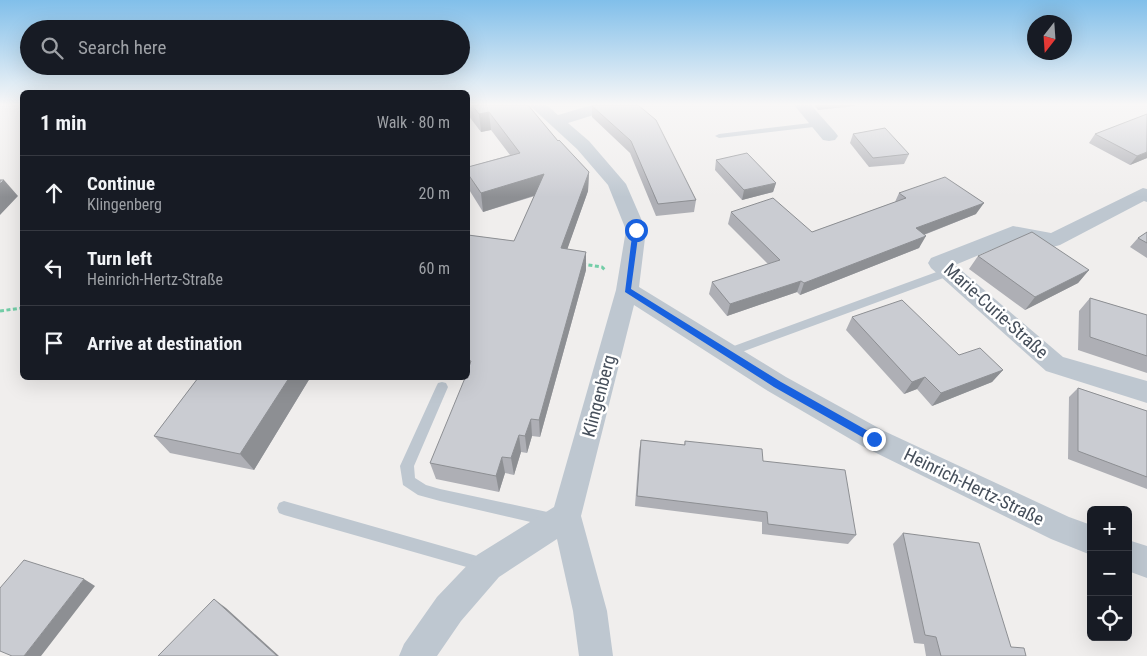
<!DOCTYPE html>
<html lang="en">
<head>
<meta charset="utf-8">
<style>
	:root { --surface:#171b24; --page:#242831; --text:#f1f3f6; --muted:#9ea1a6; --line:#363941 }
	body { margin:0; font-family:"Roboto Condensed",sans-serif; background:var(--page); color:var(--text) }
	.controls { position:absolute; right:15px; bottom:15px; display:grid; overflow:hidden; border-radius:8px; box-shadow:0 5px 20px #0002 }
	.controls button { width:45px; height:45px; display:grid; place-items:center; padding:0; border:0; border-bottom:1px solid var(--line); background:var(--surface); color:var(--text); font:25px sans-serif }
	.compass { position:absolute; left:1027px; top:15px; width:45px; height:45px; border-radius:50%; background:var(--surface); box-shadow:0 5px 20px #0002; rotate:197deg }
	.stop { position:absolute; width:15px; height:15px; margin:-11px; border:4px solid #1861df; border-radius:50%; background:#fff }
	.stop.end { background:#1861df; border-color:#fff; box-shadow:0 1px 5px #0008 }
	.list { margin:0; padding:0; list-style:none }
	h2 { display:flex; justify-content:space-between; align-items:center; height:65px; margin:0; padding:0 20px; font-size:21px }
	h2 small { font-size:16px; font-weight:400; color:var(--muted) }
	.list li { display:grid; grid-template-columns:32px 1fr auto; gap:15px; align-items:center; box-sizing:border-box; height:75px; padding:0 20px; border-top:1px solid var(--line) }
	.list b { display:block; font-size:19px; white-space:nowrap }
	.list p { margin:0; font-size:16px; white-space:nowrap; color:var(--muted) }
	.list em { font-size:16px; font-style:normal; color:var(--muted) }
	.icon { flex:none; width:28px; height:28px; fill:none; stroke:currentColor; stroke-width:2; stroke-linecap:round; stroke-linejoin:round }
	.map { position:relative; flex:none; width:1147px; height:656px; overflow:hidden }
	.search { position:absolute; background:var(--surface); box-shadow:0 5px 20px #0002; left:20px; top:20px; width:450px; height:55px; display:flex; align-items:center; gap:12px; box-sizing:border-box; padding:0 18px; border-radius:28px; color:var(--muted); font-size:19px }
	.panel { position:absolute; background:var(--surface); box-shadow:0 5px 20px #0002; left:20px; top:90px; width:450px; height:290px; border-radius:8px }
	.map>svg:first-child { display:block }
</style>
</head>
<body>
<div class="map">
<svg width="1147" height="656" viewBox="0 0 1147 656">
	<rect width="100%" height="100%" fill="#f0eeed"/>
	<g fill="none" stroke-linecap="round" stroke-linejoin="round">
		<path stroke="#73cda7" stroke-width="3" stroke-dasharray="4 2.5" stroke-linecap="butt" d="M582,264L602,267L605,270
			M0,311L22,308"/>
		<path fill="#bec7d0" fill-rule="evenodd" d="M819,122L823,124L822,126L719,138L715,136L719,134Z
			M942,270L946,271L947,274L946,277L731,356H723L721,353L723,350Z
			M442,382L446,383L448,387L414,466L415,478L426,485L440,489L552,513L557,515L559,520L557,525L552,527L440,501L418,495L403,485L400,466L436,387L438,383Z
			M284,501L484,558L489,560L491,565L489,570L484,572L284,515L279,513L277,508L279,503Z"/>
		<path fill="#bec7d0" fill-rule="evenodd" d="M529,105H547L558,115L592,105H618L616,108L568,123L589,141L626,184L646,230L639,287L786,377L884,431L1069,517L1091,525V555L1051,539L864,447L768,391L634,305L581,516L607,611L613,656H579L573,611L557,539L499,577L461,621L437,656H399L404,644L437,597L477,555L554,507L616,290L626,230L608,185L577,149Z
			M794,105H811L835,132L838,136L835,140L829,141L823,140Z
			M1143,188L1147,189V202L1144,201L1060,245L1053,247L1015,240L955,265L1063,357L1147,381V403L1046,371L931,268L928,263L931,258L1013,226L1051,233Z
			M1128,540L1147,546V578L1128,571Z"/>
	</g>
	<path fill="#aeafb5" d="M468,105H528L558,141L589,172L588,191L567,249L586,252V270L540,437L532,436L527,453L521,452L514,475L505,473L499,492L436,479L430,463L468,378V235L514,241L535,196L483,212L468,188V167L510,155L491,130L481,132L468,115Z
		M814,105H855V106L818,110Z
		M592,106L696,200L694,212L656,216L630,153L592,117Z
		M853,134L909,154L904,164L869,167L850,143Z
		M1095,134L1147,158L1130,165L1089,143Z
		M716,160L776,183L773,192L742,200L715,170Z
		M899,193L976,214L924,235L919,248L800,295L797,292L727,316L709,294L712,282L768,264L728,224L731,212L812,232L895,202Z
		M1147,232V258L1130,247L1138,238Z
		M978,256L1089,270L1078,283L1025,310L969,269Z
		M1090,298L1147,315V373L1078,350L1079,311Z
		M852,317L959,355L1003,370L992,382L932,406L917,389L904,394L846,330Z
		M198,378H310L254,470L170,453L154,436Z
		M1078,388L1147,411V489L1068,459L1069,397Z
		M641,440L684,445L685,441L763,461L856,535L848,544L762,534V522L635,506L639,451Z
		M903,533L1011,647L1026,656H926L924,644L914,643L893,544Z"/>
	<path fill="#8d8f93" d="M489,112L491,130L481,132L479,114Z
		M1147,152V158L1130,165L1137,156Z
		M589,172L588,191L561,267V248Z
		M544,174L545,192L483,212L481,193Z
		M4,180L18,196L0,215V184Z
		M776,183L773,192L742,200L744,190Z
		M984,203L976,214L910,240L916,228Z
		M926,236L919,248L800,295L804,283Z
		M586,252V270L540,437L539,420Z
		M1089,270L1078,283L1025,310L1035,297Z
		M801,281L797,292L727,316L730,304Z
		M1003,370L992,382L932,406L941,393Z
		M925,377L917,389L904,394L912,382Z
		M289,378H310L254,470L240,454Z
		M531,419L532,436L527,453L525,436Z
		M519,435L521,452L514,475L511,458Z
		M502,457L505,473L499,492L496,476Z
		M84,579L95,586L41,656H24Z
		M214,599L226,608L279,656H277Z"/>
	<path fill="#caccd2" stroke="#8d8f93" d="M472,105H528L558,141L559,140L589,172L561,248L586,252L539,420L531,419L525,436L519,435L511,458L502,457L496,476L430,463L465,378H468V370L471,361L468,360V235L514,241L544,174L481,193L468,174V167L520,153L489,112L479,114Z
		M596,105H638L656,120L696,200L658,204L631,141L592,106Z
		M1147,114V152L1137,156L1095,134Z
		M885,128L909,154L873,158L853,134Z
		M747,153L776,183L744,190L716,160Z
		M945,177L984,203L916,228L926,236L804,283L801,281L730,304L712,282L780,260L731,212L773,198L812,232L906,198L899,193Z
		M0,180H4L0,184Z
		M1032,232L1089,270L1035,297L978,256Z
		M1147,232V243L1138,238Z
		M1090,298L1147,315V356L1090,337Z
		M902,300L959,355L980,348L1003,370L941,393L925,377L912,382L852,317Z
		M198,378H289L240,454L154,436Z
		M1078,388L1147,411V477L1078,451Z
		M641,440L685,445V441L762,449L763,461L845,470L856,535L768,524L767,512L637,496Z
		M903,533L979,543L1011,647L1024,648L1026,656H941L936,637L925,635Z
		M24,560L84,579L24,656H12L0,651V588Z
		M214,599L277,656H158Z"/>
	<linearGradient id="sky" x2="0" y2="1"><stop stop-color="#81bfea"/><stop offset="0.53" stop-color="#f8f7f7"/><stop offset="1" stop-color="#f8f7f7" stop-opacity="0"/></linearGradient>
	<rect width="1147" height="197" fill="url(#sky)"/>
	<path fill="#1861df" d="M633,228L639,230L631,289L781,382L877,436V442H871L774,387L625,292Z"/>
	<g text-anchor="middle" stroke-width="5" stroke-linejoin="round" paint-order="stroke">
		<g font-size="18" fill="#464f5b" stroke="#fff">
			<text transform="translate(996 311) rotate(42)" y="6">Marie-Curie-Straße</text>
			<text transform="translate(599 396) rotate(-75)" y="6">Klingenberg</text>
			<text transform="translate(974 487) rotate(26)" y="6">Heinrich-Hertz-Straße</text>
		</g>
	</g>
</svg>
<div class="controls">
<button>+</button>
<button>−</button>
<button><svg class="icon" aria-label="locate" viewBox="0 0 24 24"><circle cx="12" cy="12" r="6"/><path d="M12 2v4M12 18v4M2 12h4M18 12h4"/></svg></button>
</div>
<svg class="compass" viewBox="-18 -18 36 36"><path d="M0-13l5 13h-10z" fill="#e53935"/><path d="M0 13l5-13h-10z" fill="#9ea1a6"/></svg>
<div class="stop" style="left:636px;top:230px"></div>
<div class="stop end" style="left:874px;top:439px"></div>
<div class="search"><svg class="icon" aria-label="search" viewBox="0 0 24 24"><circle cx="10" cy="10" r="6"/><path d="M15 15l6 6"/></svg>Search here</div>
<section class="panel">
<h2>1 min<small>Walk · 80 m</small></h2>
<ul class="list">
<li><svg class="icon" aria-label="ahead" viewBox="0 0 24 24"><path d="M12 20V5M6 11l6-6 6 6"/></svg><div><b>Continue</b><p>Klingenberg</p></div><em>20 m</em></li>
<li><svg class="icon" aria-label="left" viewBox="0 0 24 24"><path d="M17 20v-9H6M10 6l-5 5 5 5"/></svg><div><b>Turn left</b><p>Heinrich-Hertz-Straße</p></div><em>60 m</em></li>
<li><svg class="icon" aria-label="arrive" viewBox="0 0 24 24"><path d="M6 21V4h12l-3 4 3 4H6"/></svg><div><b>Arrive at destination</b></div></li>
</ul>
</section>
</div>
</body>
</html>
